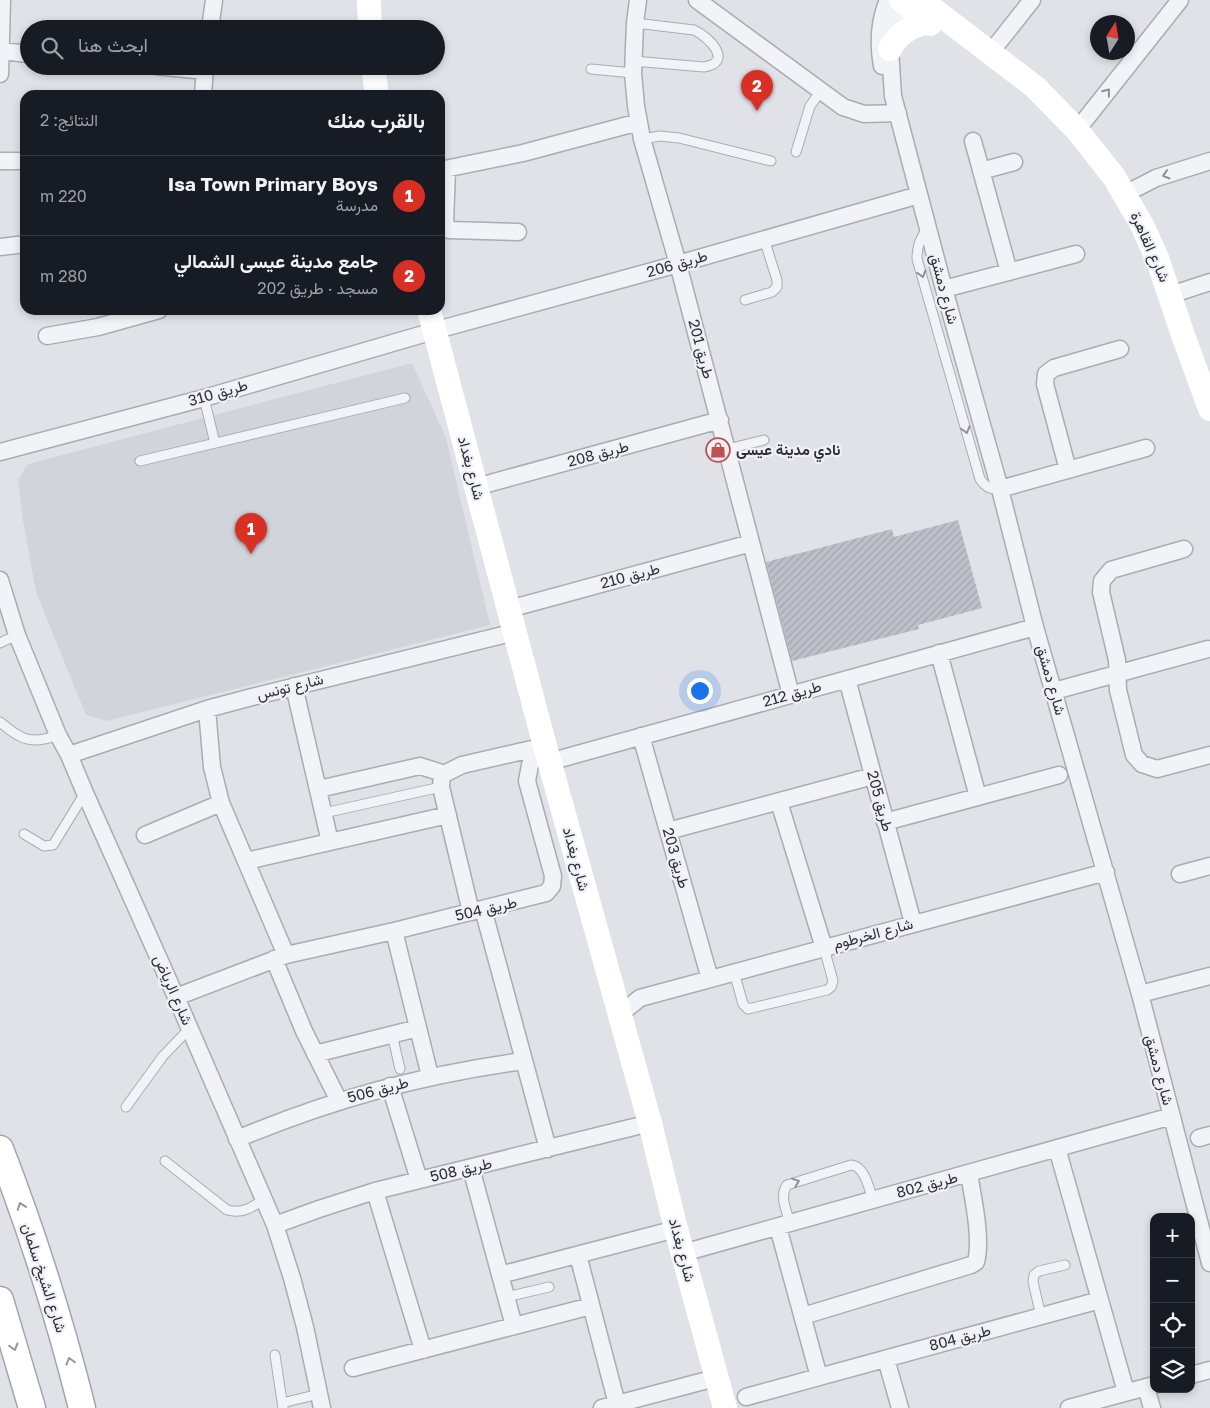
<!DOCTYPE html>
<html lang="ar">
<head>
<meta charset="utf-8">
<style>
	:root { --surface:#171b24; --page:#20242c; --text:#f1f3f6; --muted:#9ea1a6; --line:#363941; --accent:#d93025 }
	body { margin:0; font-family:"Golos Text",Vazirmatn,sans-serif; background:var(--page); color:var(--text); direction:rtl }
	.controls { position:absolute; right:15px; bottom:15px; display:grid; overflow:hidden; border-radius:10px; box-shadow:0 2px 8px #0003 }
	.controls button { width:45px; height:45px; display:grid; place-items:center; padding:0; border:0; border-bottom:1px solid var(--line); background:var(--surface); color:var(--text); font:25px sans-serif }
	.compass { position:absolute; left:1090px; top:15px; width:45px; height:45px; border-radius:50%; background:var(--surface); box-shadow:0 2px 8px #0003; rotate:11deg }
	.you { position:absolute; left:699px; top:690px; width:18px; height:18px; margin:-12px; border:4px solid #fff; border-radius:50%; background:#1a73e8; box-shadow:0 0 0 8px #1a73e833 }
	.badge { display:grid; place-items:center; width:32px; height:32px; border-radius:50%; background:var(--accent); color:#fff; font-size:16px; font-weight:700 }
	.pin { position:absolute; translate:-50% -41px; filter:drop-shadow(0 1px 2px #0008) }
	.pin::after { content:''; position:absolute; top:26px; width:18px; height:15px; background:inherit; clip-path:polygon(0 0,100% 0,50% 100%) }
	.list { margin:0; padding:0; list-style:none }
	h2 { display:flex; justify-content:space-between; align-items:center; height:65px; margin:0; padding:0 20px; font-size:21px }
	h2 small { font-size:16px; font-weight:400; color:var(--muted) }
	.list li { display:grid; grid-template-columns:32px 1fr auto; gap:15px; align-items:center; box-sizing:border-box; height:80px; padding:0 20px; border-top:1px solid var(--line) }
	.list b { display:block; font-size:19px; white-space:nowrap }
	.list p { margin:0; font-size:16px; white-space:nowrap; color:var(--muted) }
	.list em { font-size:16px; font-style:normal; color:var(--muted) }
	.icon { flex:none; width:28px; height:28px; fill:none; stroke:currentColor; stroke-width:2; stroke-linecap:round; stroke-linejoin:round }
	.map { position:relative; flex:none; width:1210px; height:1408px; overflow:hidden; direction:ltr }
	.search { position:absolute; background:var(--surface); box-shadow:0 2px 8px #0003; left:20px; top:20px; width:425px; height:55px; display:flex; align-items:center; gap:12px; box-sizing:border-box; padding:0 18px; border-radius:28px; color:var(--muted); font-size:19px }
	.panel { position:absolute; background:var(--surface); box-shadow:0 2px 8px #0003; left:20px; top:90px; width:425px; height:225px; border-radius:15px; direction:rtl }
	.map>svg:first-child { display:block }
</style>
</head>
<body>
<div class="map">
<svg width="1210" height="1408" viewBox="0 0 1210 1408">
	<defs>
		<pattern id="building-hatch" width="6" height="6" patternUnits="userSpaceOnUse" patternTransform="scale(1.25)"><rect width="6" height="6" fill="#bdc0c9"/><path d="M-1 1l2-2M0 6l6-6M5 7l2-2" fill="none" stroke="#a3a5ae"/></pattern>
	</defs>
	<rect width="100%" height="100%" fill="#e0e2e7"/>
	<path fill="#d2d4dc" d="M412,363L446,438L490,625L107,721L86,715L36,592L22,515L18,480L28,464Z"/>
	<path fill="url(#building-hatch)" d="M958,520L982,608L918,625L919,629L792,661L766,562L892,529L894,537Z"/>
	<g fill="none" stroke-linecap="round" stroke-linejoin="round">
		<g stroke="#a9acb4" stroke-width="11">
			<path id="lane" d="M633,61L704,67C734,62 709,37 694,30L635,23
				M591,69L633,73
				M642,139L660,136L679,138L771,161
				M796,152L810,106L821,91
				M927,229C920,239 917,246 917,259L980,479C985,487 991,490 1000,489
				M745,300L772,292L777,287V280L764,239
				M204,398L215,443
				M727,449L764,440
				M140,461L405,398
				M0,643L17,635
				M0,722C21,740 31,745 58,735
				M324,813L441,787
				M24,834L44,846L53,845L85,793
				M734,972L743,1004L748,1009L827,990L831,987L833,981L824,948
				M392,1034L400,1069
				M126,1107L163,1056L190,1028
				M165,1161L227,1210C242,1214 251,1208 263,1200
				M790,1223C787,1212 779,1196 787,1185L851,1165C865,1166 869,1189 873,1200
				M506,1297L549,1287
				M1041,1316L1033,1282L1034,1275L1039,1271L1065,1265
				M275,1355L283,1408
				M282,1403L319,1394"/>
		</g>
		<g stroke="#a9acb4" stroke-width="19">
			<path id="street" d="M638,0L635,23L633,73L636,106L642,139L678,264L791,695
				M697,0L843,107L864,114L898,113
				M905,0L897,19L890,49L893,96L944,289L1000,489L1035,627L1140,994L1210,1263
				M210,29L214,0
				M1,51L29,54
				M991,52L1032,0
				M155,66L205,71
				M882,66C878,44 879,21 888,0
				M0,74L2,0
				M203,95L205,66
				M1077,130L1180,0
				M973,141L1009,272
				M0,161H25
				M447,169L445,223L449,230L518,232
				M440,170L523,153L639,122
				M981,171L1014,162
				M1125,194L1156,178L1210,161
				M0,247L25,244
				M944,289L1076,254
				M1170,295L1210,282
				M47,336L98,327L159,310
				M0,452L204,398L444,328L678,264L919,195
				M1068,470L1045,384L1046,374L1054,368L1120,349
				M476,487L720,420
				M1000,489L1146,448
				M1184,549L1111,570L1102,581L1101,592L1117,660L1118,690L1134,755L1142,764L1157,769L1210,755
				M0,580L17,635L58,735L69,755L85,793L176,997L275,1225L292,1278L305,1327L322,1408
				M509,609L751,543
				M939,653L978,797
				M847,679L913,923
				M294,686L330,842
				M1054,691L1208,649
				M207,709L212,767L221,803L286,955
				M641,736L710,979
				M69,755L207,709L252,697L515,632
				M549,762L1035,627
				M442,773L441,787L471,912
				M319,789L420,766L442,773H446L462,765L545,746
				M779,802L824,948
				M885,822L1059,775
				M668,831L873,776
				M145,835L221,803
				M246,861L448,815
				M1180,874L1210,866
				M483,909L548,1149
				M394,931L430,1076
				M274,959L304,1031L339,1101
				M1140,994L1210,976
				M176,997L286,955L394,931L546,893L552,886L553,876L527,781L530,765L540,747
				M619,1015L640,998L1106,872
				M315,1054L418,1028
				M390,1086L419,1180
				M1199,1138L1210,1135
				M237,1139C333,1099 421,1075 523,1061
				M1057,1148L1126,1392
				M471,1168L514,1326
				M375,1191L423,1350
				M275,1225L319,1209L375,1191L650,1123
				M778,1227L819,1377
				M683,1253L1172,1116
				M578,1255L617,1404
				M500,1275L676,1229
				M803,1316L971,1265L976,1262C982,1238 973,1198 969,1174
				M886,1359L900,1408
				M353,1368L591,1306
				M1191,1375L1210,1370
				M1146,1387L1152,1408
				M746,1397L1100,1300
				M602,1408L704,1381
				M1069,1408L1154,1385"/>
		</g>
		<g stroke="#a0a5b2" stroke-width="29">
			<path id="primary" d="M0,1149C33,1234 60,1320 82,1408
				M0,1300L32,1408"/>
		</g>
		<use href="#lane" stroke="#f2f3f6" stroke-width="9"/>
		<use href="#street" stroke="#f2f3f6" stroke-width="16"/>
		<path stroke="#fff" stroke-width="24" d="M369,0L370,29
			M901,0L930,24
			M921,0L1035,87L1077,130L1114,177L1142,225L1157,258L1183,335L1210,409
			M890,49C899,33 911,26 927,22
			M373,66L377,95
			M429,310L545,746L650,1123L676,1229L725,1408"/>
		<use href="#primary" stroke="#fff" stroke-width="26"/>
	</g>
	<defs><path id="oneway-chevron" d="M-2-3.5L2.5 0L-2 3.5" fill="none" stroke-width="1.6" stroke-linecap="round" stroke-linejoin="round" transform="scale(1.25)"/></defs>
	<g stroke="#8e909a">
		<use href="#oneway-chevron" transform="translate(1107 92) rotate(-52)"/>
		<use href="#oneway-chevron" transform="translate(1166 175) rotate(163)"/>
		<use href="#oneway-chevron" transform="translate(922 274) rotate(74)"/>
		<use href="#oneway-chevron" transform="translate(966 430) rotate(74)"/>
		<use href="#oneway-chevron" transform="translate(796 1182) rotate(-21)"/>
	</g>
	<g stroke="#94969e">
		<use href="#oneway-chevron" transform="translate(21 1206) rotate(-110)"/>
		<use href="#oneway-chevron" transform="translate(14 1347) rotate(74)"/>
		<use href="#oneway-chevron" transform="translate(70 1361) rotate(-105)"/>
	</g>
	<defs>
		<g id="shop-ring" transform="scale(1.25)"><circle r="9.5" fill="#eff1f5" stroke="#c15053" stroke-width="1.5"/><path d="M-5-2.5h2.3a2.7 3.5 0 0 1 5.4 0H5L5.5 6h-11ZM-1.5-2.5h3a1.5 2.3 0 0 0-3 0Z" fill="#c15053"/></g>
	</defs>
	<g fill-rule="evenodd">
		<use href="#shop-ring" x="718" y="450"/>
	</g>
	<g text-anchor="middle" stroke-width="4.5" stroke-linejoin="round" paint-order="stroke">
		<g font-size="15" fill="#2a2e3d" stroke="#eff1f5">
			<text transform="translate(1150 247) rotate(66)" y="5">شارع القاهرة</text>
			<text transform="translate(677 264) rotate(-16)" y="5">طريق 206</text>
			<text transform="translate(944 289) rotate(75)" y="5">شارع دمشق</text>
			<text transform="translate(701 349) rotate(75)" y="5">طريق 201</text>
			<text transform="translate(218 393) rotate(-16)" y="5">طريق 310</text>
			<text transform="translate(598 454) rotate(-15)" y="5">طريق 208</text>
			<text transform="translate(471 468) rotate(75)" y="5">شارع بغداد</text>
			<text transform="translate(630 576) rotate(-15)" y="5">طريق 210</text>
			<text transform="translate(1051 680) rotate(74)" y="5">شارع دمشق</text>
			<text transform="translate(290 687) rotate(-14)" y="5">شارع تونس</text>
			<text transform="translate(792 694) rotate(-16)" y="5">طريق 212</text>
			<text transform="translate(880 801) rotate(75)" y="5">طريق 205</text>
			<text transform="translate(676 858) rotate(74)" y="5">طريق 203</text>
			<text transform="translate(576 859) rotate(75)" y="5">شارع بغداد</text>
			<text transform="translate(486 909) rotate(-13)" y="5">طريق 504</text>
			<text transform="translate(873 934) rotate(-15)" y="5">شارع الخرطوم</text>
			<text transform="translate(173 990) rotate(66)" y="5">شارع الرياض</text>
			<text transform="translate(1159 1070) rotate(75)" y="5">شارع دمشق</text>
			<text transform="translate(378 1090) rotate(-15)" y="5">طريق 506</text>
			<text transform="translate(461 1170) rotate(-13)" y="5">طريق 508</text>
			<text transform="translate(927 1185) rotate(-15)" y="5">طريق 802</text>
			<text transform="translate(682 1250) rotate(75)" y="5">شارع بغداد</text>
			<text transform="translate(44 1278) rotate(72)" y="5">شارع الشيخ سلمان</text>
			<text transform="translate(960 1338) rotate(-15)" y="5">طريق 804</text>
		</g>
		<g font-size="15" font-weight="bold" fill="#2a2e3d" stroke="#eff1f5" text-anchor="start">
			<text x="736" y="455">نادي مدينة عيسى</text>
		</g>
	</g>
</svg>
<div class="controls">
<button>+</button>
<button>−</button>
<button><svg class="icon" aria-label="locate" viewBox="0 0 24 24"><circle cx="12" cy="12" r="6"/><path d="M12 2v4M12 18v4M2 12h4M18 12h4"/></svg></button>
<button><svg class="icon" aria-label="layers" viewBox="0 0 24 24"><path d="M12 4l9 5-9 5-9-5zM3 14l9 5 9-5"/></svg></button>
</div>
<svg class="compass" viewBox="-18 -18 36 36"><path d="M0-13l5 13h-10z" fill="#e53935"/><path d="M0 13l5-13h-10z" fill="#9ea1a6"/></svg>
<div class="you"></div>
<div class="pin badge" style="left:251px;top:554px">1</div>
<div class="pin badge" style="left:757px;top:111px">2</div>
<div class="search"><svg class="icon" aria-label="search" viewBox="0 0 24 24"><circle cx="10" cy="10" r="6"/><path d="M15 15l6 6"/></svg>ابحث هنا</div>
<section class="panel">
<h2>بالقرب منك<small>النتائج: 2</small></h2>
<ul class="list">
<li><span class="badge">1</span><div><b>Isa Town Primary Boys</b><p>مدرسة</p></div><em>220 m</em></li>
<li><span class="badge">2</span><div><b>جامع مدينة عيسى الشمالي</b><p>مسجد · طريق 202</p></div><em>280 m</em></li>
</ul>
</section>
</div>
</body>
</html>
